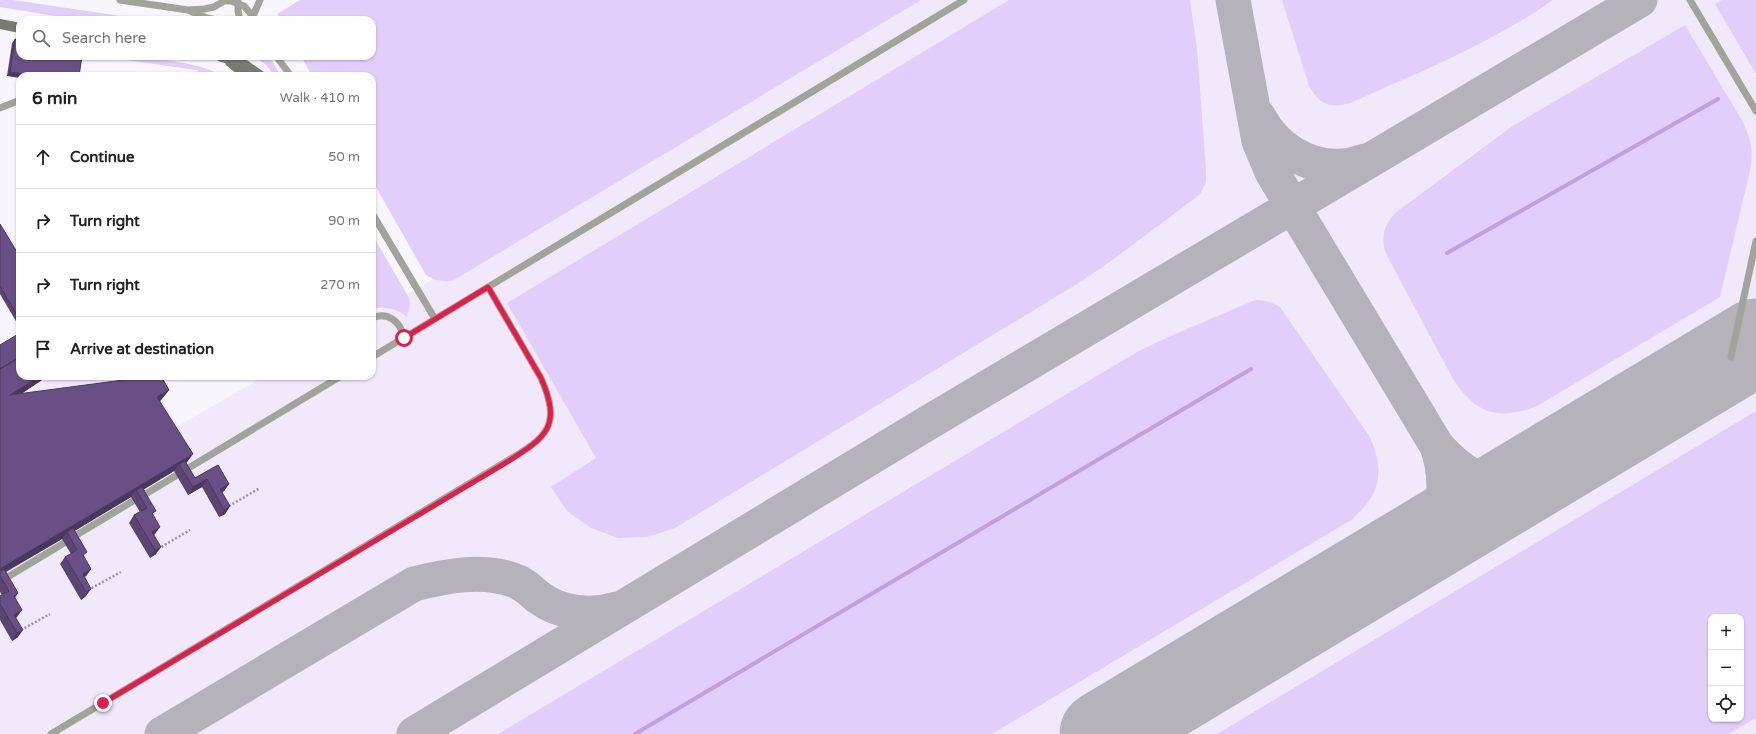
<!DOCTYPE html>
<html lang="en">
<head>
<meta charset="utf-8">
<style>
	:root { --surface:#fff; --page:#f2f2f2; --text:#202124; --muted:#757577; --line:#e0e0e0 }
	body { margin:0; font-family:"Varela Round",sans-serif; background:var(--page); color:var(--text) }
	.controls { position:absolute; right:12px; bottom:12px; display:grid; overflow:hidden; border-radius:8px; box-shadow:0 1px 3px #0004 }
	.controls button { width:36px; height:36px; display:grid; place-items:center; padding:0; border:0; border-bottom:1px solid var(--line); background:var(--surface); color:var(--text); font:20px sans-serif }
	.stop { position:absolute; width:12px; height:12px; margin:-9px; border:3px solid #e11d48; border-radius:50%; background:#fff }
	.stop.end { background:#e11d48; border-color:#fff; box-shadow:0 1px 4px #0008 }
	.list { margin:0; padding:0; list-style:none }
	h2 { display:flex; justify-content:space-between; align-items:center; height:52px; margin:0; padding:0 16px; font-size:17px }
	h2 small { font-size:13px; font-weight:400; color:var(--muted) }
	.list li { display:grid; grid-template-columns:26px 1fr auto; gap:12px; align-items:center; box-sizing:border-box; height:64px; padding:0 16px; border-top:1px solid var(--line) }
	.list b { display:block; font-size:15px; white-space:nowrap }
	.list em { font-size:13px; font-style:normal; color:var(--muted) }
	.icon { flex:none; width:22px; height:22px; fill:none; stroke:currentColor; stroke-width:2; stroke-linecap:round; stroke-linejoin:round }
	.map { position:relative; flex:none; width:1756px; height:734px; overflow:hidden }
	.search { position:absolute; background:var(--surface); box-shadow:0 1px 3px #0004; left:16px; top:16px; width:360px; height:44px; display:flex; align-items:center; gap:10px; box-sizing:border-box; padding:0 14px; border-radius:12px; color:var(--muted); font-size:15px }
	.panel { position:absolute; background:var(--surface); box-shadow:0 1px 3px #0004; left:16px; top:72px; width:360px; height:308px; border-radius:12px }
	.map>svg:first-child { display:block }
</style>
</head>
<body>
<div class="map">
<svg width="1756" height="734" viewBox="0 0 1756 734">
	<rect width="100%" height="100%" fill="#f9f5ff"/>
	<path fill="#f1e9fb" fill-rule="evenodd" d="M909,0H1756V734H0V408L54,376H149L178,426L265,376H372V315ZM1711,617H1741V719H1711Z"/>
	<path fill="#e2cefa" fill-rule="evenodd" d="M0,0H13L148,20H78L0,7Z
		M300,0H921L454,280C443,282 436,281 426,275L372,180V76H312L301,56H372V20H281L277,14Z
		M1009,0H1190L1197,49L1206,169V182L1200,194L1194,199L1118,256L1082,281L675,528L647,537L618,538L591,528L567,511L551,487L596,458L507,303Z
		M1282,0H1553C1492,43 1418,73 1350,103C1330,109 1319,104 1309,86Z
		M1722,0H1756V74L1715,4Z
		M1685,25L1743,122C1752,142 1754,153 1749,175L1720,297L1537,406C1498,421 1476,414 1453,379L1386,254C1381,238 1383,226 1395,213L1514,125Z
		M97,56C135,56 191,59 224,76H201L197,70Z
		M253,56H267L272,61L281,76H275L265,64Z
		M372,234L409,298L410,305L407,317C396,308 386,306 372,309Z
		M1255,300C1265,300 1271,302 1280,307L1370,437C1385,473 1381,494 1351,520L992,734H498L1137,352L1166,338Z
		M1756,411V718L1728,734H1217ZM1711,617H1741V719H1711Z"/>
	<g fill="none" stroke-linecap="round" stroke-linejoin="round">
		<path stroke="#bea1de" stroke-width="4" d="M1447,253L1718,99
			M635,734L1251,369"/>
		<path stroke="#b6b2bc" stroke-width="35" d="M1233,0L1259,141L1272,172L1437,446C1467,479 1484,486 1528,478
			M1259,117C1274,147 1308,169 1343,166C1350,166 1358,163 1365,161
			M1407,551C1413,547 1419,542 1424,537C1449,513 1447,476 1437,446
			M162,734L414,584C446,576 481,569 513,580C523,583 530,590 538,597C561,614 591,617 617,609
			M414,734L926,424L1640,0"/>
		<path stroke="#b6b2bc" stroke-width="87" d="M1103,734L1756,342"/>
		<path stroke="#99959f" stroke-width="2.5" stroke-dasharray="2 2" stroke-linecap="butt" d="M229,506L260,488
			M158,549L190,530
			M88,590L121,572
			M21,630L50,614"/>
		<path stroke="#a2a499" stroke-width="7" d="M120,0L188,10L204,9L214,7L224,1H231L244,6L256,20
			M238,0V11L240,20
			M1690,0L1756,111
			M190,11L207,18L217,20
			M249,20L253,16L260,0
			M276,56L291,76
			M0,108L20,100
			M372,213L435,319
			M372,318C388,311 401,322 404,338
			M372,357L964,0
			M1731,357L1756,241
			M182,472L341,376
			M139,498L177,475
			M70,539L133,501
			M1,581L64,543
			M51,734L507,461C547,437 562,426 541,378L488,287"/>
		<path stroke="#797c6c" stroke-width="10" d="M0,24L20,28
			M221,57L241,62L261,76
			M230,62L247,76"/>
	</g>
	<path fill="#5b4473" d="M15,39L79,76H7L12,43Z
		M0,224L20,257V328L0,294Z
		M0,345L20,376H48L21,394L169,390L161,400L160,401L186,463L195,478L218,465L229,484L224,491L222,492L230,506L225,514L219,517L202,487L188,495L174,471L144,489L153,515L155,534L154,535L156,554L150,558L129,523L134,515L140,512L131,497L74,531L84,557L91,569L86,576L84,577L86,596L81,600L60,564L65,557L71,554L62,539L6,572L18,593L15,598L17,617L16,618L18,637L12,641L0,620V596L2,595L0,592Z"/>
	<path fill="#4a375e" d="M10,72L35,76H20V78L7,76Z
		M40,376H48L3,406L10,395Z
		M169,390L161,400L150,407L157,397Z
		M193,454L185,465L179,464L174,471L138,493L136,490L131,497L68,535L67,532L62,539L0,575V569Z
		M207,479L202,487L188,495L193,487Z
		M229,484L224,491L216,496L220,489Z
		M230,506L225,514L219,517L224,510Z
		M160,527L155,534L147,539L152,532Z
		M161,547L156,554L150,558L155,550Z
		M91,569L86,576L78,581L83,574Z
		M91,589L86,596L81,600L86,592Z
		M22,610L17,617L10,621L14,615Z
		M23,630L18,637L12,641L17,633Z"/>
	<path fill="#6a4f86" stroke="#4a375e" d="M15,39L20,40V56H82L79,76H35L10,72Z
		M0,224L20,257V320L0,286Z
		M20,333V357L0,369V345Z
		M20,357V376H40L10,395L146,377L148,376H161L169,390L157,397L193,454L0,569V369Z
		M185,461L195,478L218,465L229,484L220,489L230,506L224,510L207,479L193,487L179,464Z
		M142,487L156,511L152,513L160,527L152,532L161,547L155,550L134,515L147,508L136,490Z
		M73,528L87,552L83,555L91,569L83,574L91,589L86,592L65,557L77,550L67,532Z
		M4,569L18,593L14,596L22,610L14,615L23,630L17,633L0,604V596L9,591L0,576V571Z"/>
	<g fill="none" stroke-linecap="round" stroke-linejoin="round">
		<path stroke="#e11d48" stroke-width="5" d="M103,703L507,462C547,437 562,426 541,378L488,287L404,338"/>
	</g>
</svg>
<div class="controls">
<button>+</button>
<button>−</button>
<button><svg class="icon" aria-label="locate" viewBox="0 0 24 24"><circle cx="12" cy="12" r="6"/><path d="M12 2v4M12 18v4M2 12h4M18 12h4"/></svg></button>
</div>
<div class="stop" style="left:404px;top:338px"></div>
<div class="stop end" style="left:103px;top:703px"></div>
<div class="search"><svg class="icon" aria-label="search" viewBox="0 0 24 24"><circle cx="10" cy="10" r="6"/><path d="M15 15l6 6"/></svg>Search here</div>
<section class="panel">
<h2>6 min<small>Walk · 410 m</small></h2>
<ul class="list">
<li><svg class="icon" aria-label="ahead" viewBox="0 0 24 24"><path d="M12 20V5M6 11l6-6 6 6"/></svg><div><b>Continue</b></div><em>50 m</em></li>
<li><svg class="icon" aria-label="right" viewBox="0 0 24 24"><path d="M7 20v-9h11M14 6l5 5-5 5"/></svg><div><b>Turn right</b></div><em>90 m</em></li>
<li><svg class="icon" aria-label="right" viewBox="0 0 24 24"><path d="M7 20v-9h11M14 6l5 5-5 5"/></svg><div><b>Turn right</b></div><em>270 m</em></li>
<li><svg class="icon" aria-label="arrive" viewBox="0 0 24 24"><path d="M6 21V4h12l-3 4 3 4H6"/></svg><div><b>Arrive at destination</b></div></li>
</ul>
</section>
</div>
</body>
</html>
